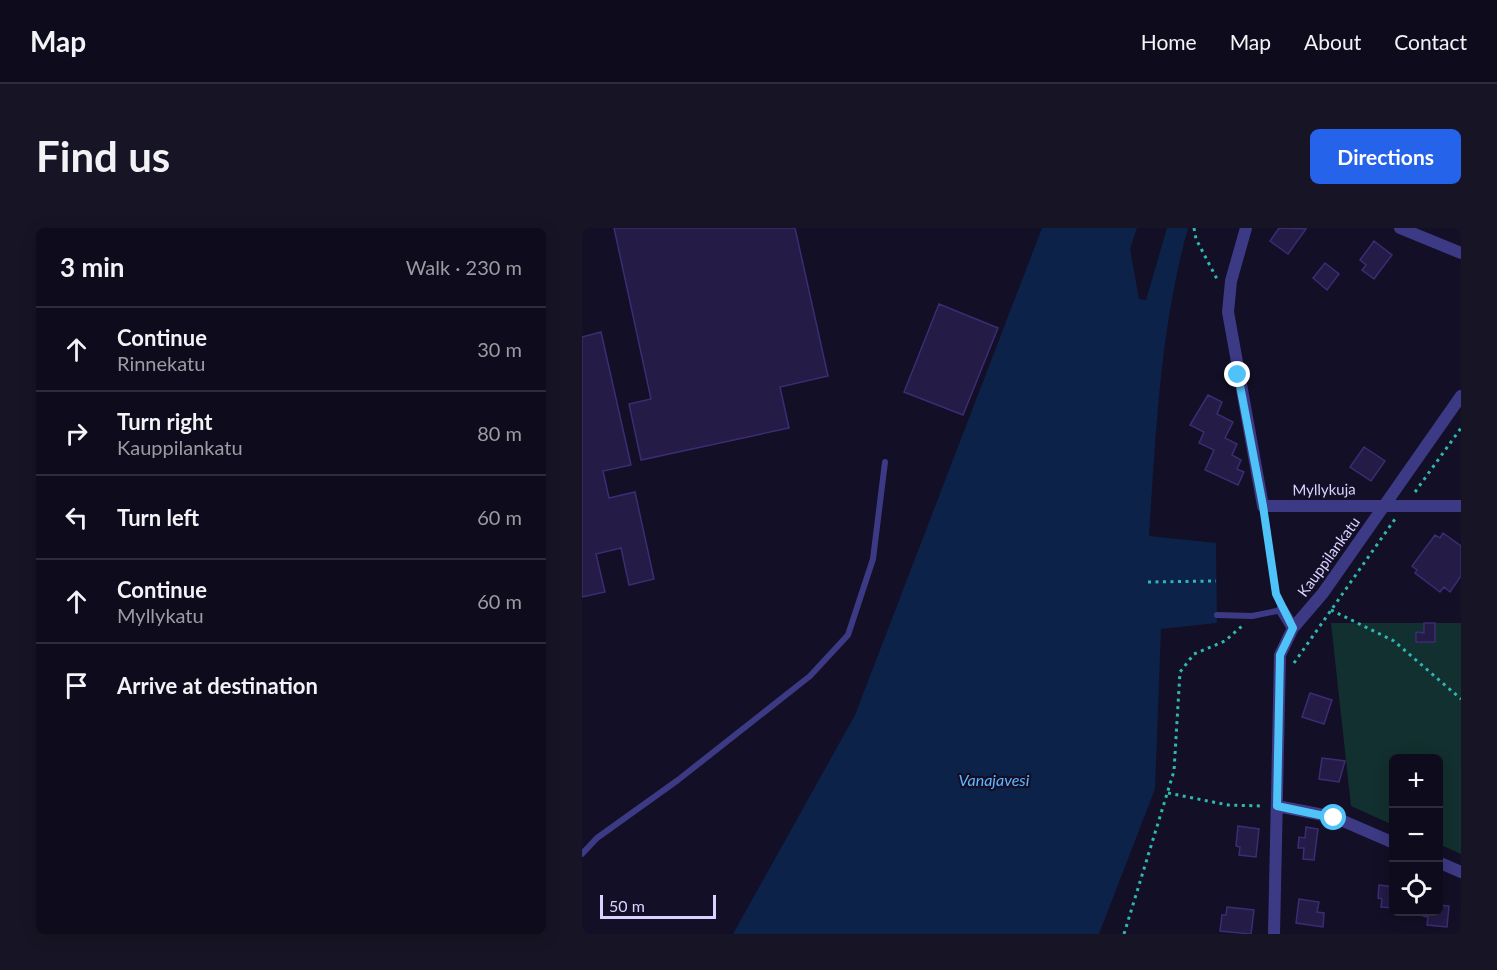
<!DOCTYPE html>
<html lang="en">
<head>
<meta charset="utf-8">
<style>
	:root { --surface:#0e0b1c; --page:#171425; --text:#f1f3f6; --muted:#9b9ba3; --line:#2e2b3b; --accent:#2563eb }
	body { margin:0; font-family:Lato,sans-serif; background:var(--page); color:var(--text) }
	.controls { position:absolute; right:18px; bottom:18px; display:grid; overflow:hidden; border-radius:9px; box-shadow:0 3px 15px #0003 }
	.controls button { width:54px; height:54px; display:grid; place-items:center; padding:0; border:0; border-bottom:2px solid var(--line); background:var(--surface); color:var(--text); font:30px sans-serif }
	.scale { position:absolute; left:18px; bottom:15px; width:116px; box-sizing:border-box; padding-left:6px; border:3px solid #d9d4ff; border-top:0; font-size:16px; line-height:21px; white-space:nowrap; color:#d9d4ff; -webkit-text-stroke:4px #130f26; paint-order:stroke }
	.stop { position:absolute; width:18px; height:18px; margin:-14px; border:4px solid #4fc3f7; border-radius:50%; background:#fff }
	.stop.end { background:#4fc3f7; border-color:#fff; box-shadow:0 2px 6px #0008 }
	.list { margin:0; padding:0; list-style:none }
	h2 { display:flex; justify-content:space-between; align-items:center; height:78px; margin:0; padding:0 24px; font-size:26px }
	h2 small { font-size:20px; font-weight:400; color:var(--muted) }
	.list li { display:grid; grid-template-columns:39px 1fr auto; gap:18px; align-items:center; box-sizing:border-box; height:84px; padding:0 24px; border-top:2px solid var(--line) }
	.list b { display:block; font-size:22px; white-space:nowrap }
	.list p { margin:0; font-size:20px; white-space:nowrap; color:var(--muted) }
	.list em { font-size:20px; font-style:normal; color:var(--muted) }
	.icon { flex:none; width:33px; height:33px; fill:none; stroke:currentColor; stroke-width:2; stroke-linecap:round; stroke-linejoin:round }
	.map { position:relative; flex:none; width:879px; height:706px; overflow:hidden; border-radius:9px }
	header { display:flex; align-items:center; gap:36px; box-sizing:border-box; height:84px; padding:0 30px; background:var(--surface); border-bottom:2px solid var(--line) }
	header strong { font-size:28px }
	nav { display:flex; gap:33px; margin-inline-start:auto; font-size:21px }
	.intro { display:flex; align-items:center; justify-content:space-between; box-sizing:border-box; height:144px; padding:0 36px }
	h1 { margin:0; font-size:42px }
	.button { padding:15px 27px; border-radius:9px; background:var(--accent); color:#fff; font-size:21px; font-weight:700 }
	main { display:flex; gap:36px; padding:0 36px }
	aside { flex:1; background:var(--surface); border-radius:9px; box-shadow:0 3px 15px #0003 }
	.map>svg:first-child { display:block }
</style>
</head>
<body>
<header>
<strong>Map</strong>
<nav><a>Home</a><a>Map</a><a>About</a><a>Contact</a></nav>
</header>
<div class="intro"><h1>Find us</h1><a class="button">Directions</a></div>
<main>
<aside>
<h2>3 min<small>Walk · 230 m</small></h2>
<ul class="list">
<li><svg class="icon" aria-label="ahead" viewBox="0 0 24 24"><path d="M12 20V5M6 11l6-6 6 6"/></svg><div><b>Continue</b><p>Rinnekatu</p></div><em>30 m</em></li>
<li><svg class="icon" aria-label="right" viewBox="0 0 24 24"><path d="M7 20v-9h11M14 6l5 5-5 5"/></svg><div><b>Turn right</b><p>Kauppilankatu</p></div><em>80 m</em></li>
<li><svg class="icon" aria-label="left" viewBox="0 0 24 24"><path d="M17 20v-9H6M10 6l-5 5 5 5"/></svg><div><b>Turn left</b></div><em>60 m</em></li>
<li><svg class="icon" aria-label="ahead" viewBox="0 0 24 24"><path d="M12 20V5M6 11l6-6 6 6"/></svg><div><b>Continue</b><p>Myllykatu</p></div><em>60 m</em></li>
<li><svg class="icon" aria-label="arrive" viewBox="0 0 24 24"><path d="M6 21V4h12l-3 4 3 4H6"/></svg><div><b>Arrive at destination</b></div></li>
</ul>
</aside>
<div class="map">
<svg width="879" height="706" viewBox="0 0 879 706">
	<rect width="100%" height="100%" fill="#130f26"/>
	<path fill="#12302f" d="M749,395H879V626L857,616L856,530H812L811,597L769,578Z"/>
	<path fill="#0c2248" d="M460,0H555L548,21L557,71L564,72L585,0H606C578,101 574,204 567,308L634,315L635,395L579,401L573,561L517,706H151L273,487Z"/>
	<path fill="#241b47" stroke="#3b2d73" stroke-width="1.5" d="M32,0H213L246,148L198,159L207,200L59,232L47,176L69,171Z
		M697,0L724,1L706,26L688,13Z
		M792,13L810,27L792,51L780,42L784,37L778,32Z
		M743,35L757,46L745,62L731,50Z
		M357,76L416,100L381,187L322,164Z
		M19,104L49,237L21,243L27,270L53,264L72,351L47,357L39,320L14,326L23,364L0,369V109Z
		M626,167L640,174L635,186L651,194L643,210L655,216L650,227L659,232L655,241L662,244L656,257L623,242L632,222L617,215L622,204L608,197Z
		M782,219L803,233L789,253L768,239Z
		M861,305L879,318V348L868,364L862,359L858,364L833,345L835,342L830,338L853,307L858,310Z
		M842,395H853V414H834V404L842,405Z
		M728,465L750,472L742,496L720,489Z
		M740,530L763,533L757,554L737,551Z
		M656,598L677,601L674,629L657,627L658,619L654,618Z
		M724,599L736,601L732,632L721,631L722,620H716L717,609L723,610Z
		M797,657L812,659V680L799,679L800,671L796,670Z
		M717,671L737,674L735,684L742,685L741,699L714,695Z
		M856,677L867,678L865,699L845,697L846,689L841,688L842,684H856Z
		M645,679L672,682L669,706L638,703L640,687H644Z"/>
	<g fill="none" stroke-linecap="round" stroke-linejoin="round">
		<path stroke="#2fb8b0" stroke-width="3" stroke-dasharray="3 4.5" stroke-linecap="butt" d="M612,0L614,11L635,51
			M833,264L879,200
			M566,354L634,353
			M749,382L812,413L879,471
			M712,435L813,291
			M586,565L646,577L682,578
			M542,706L592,543L598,444L612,426L643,413L660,398"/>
		<path stroke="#3d3a85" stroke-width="6" d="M635,387L670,388L700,382L694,366L681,278
			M0,626L15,610L96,552L228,448L266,407L291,331L303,234"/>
		<path stroke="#3d3a85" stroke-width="12" d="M664,0L649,53L646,84L681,278H879
			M818,0L879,25
			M700,382L711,400
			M695,578L752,589L812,615
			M856,634L879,644
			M692,706L698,427L711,400L741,365L879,168"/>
	</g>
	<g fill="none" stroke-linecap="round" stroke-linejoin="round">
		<path stroke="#4fc3f7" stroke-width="8" d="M656,147L681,278L694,366L711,400L698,427L695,578L752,590"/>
	</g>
	<g text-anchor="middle" stroke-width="4.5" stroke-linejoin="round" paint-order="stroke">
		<g font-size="15" fill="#d9d4ff" stroke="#130f26">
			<text transform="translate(742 262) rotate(-1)" y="5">Myllykuja</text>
			<text transform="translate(747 329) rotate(-54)" y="5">Kauppilankatu</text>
		</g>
		<g font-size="16" font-style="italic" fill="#62b6ff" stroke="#130f26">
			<text x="412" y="558">Vanajavesi</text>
		</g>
	</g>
</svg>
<div class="controls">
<button>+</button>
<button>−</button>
<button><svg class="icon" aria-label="locate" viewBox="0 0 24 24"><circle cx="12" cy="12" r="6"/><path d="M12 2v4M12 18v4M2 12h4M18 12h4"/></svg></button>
</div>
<div class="scale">50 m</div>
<div class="stop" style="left:752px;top:590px"></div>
<div class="stop end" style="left:656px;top:147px"></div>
</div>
</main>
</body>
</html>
